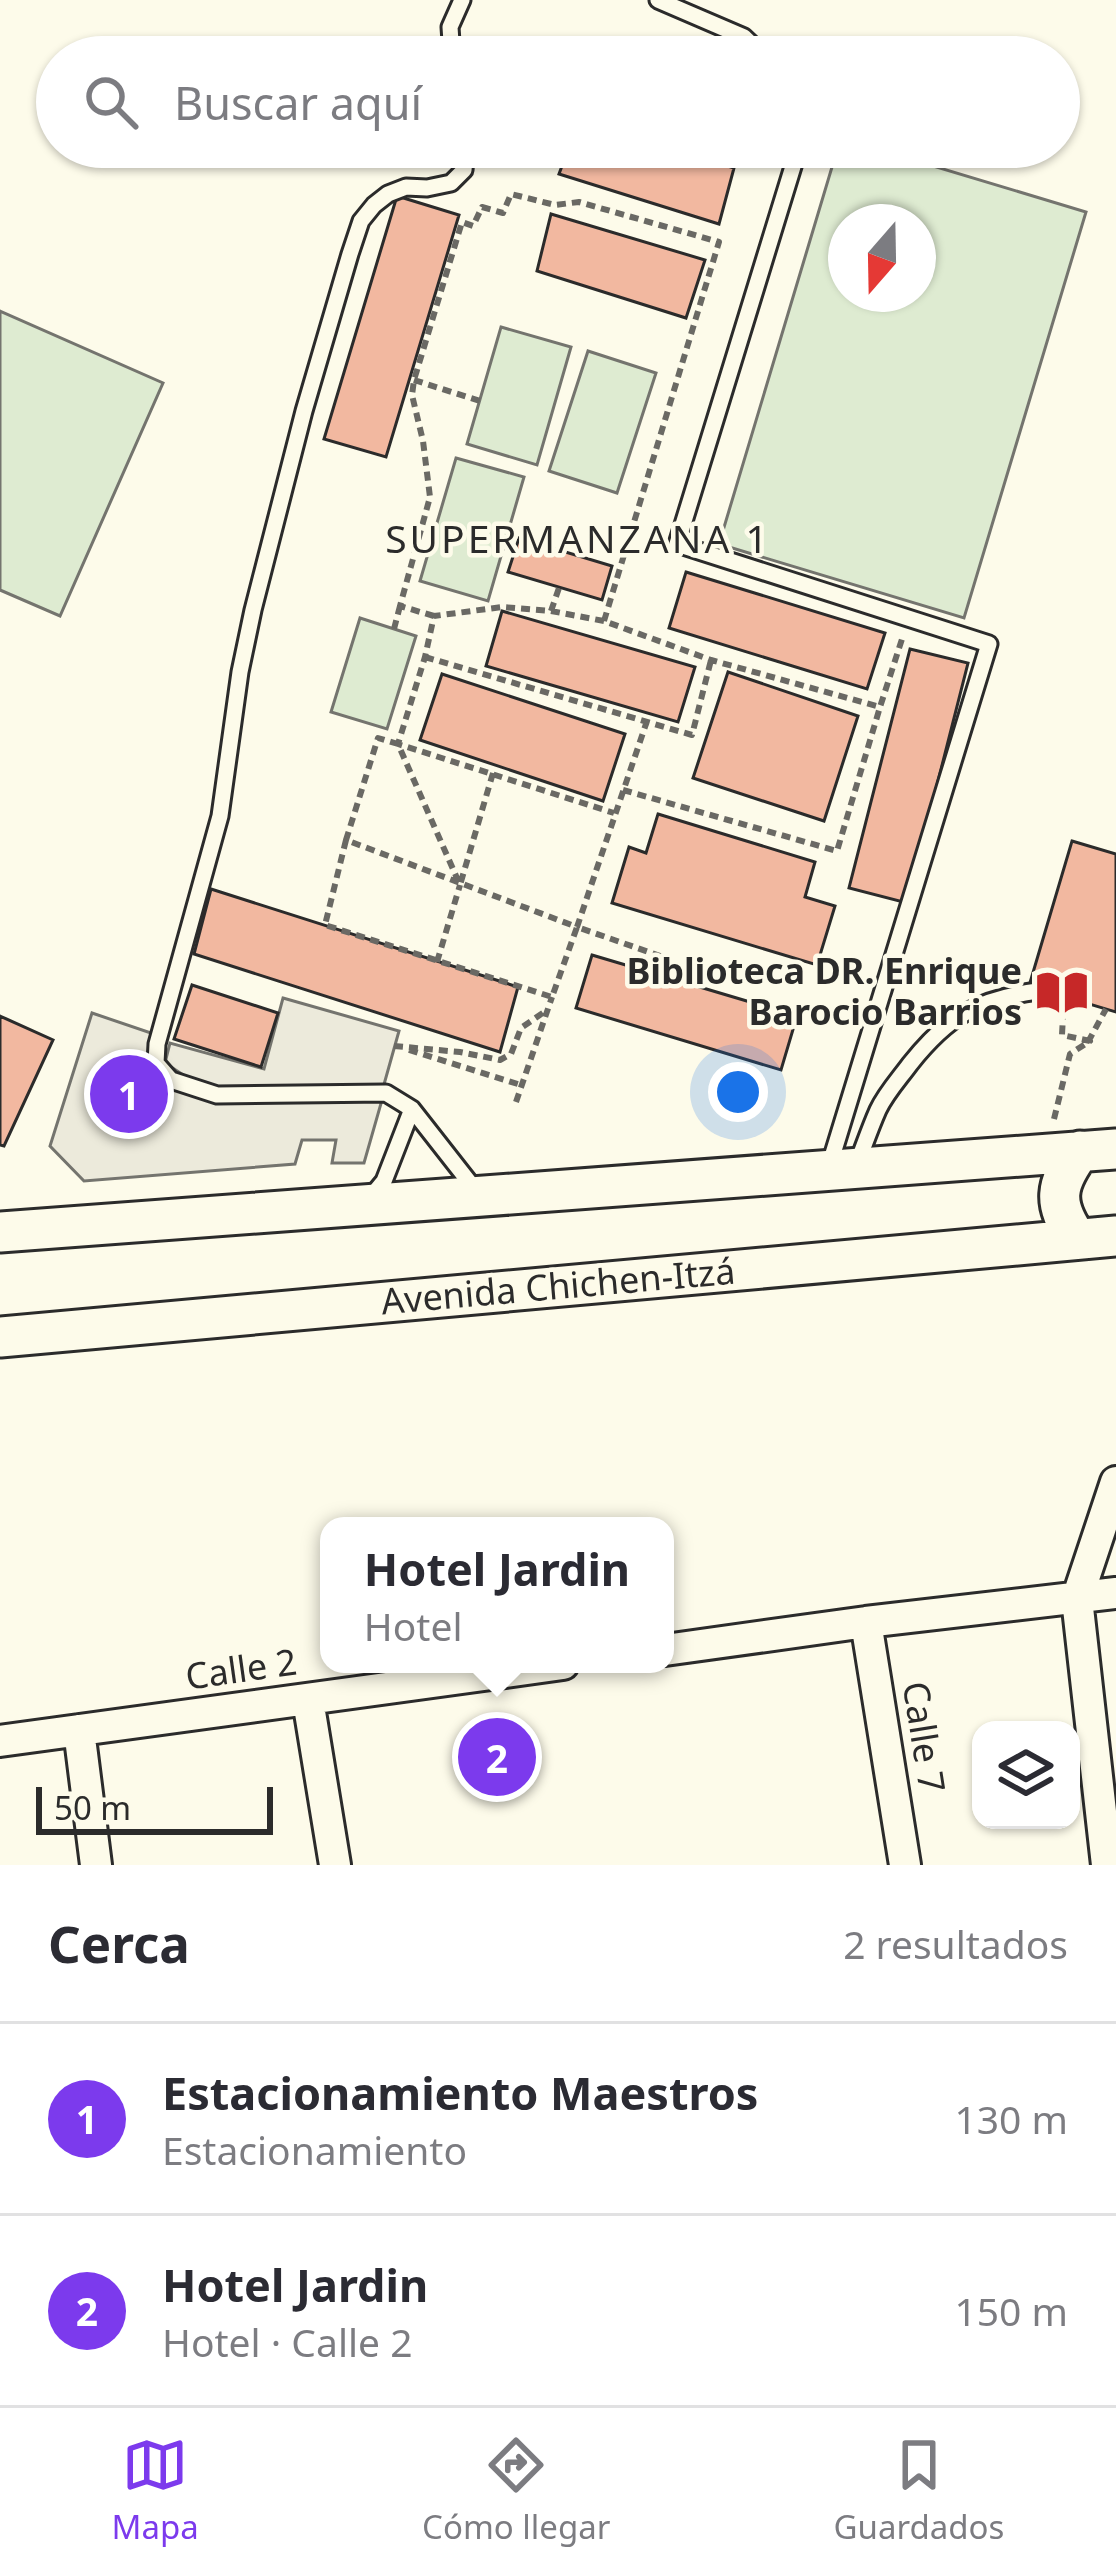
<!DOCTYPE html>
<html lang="es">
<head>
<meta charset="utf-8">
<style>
	:root { --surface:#fff; --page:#f7f7f7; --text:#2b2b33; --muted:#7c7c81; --line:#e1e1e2; --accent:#7c3aed }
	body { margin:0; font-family:"Noto Sans",sans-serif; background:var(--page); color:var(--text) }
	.controls { position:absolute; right:36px; bottom:36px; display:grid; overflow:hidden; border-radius:24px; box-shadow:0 3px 9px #0004 }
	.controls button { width:108px; height:108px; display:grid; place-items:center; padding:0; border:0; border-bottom:3px solid var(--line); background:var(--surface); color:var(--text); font:60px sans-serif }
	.compass { position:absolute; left:828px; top:204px; width:108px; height:108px; border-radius:50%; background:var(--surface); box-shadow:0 3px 9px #0004; rotate:200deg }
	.scale { position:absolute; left:36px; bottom:30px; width:237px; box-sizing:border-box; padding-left:12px; border:6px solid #2b2b2b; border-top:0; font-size:33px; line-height:42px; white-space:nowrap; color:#2b2b2b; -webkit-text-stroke:9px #fdfbea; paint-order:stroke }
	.you { position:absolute; left:738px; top:1092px; width:42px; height:42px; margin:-30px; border:9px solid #fff; border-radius:50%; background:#1a73e8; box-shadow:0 0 0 18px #1a73e833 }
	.badge { display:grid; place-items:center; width:78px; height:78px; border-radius:50%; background:var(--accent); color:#fff; font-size:39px; font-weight:700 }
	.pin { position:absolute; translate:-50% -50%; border:6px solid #fff; box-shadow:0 3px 12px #0006 }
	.popup { position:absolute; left:320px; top:1517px; width:354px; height:156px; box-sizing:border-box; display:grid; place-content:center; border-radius:24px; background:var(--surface); filter:drop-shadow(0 3px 9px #0005); font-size:39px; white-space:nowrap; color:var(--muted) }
	.popup b { font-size:45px; color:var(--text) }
	.popup::after { content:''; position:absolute; left:50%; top:100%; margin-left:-24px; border:24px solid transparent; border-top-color:var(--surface) }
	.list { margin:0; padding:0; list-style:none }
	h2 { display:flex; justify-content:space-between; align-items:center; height:156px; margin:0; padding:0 48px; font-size:51px }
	h2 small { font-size:39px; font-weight:400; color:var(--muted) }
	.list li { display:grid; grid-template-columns:78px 1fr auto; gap:36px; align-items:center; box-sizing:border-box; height:192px; padding:0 48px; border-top:3px solid var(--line) }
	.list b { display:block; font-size:45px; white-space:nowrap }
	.list p { margin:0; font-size:39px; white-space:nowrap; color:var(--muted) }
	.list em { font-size:39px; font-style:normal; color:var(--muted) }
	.icon { flex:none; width:66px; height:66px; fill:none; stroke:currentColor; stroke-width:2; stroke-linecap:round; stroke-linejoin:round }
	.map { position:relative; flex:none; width:1116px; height:1865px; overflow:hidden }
	.search { position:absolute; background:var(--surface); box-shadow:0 3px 9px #0004; left:36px; right:36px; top:36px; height:132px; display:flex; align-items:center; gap:30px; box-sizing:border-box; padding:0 42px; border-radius:66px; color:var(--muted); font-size:45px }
	.sheet { height:540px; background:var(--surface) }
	nav { display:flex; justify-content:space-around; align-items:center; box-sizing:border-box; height:168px; border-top:3px solid var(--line); background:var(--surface); font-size:33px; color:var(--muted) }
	nav a { display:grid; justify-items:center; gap:6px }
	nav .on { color:var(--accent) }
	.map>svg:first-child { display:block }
</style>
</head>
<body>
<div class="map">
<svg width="1116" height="1865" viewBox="0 0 1116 1865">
	<rect width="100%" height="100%" fill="#fdfbea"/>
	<path fill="#deebd1" stroke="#74746e" stroke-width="3" fill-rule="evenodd" d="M838,147H870L1086,212L964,618L719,544ZM918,222V294H846V222Z
		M0,311L163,383L60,616L0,590Z
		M501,327L571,347L537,465L467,444Z
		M588,351L656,373L617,493L549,471Z
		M456,458L524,477L488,601L420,581Z
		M360,618L416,636L387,729L331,712Z"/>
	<path fill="#eceadb" stroke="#74746e" stroke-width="3" d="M283,998L399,1031L383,1088L242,1093L194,1082L165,1063L170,1043L264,1069Z
		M92,1013L154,1034L150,1057L181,1090L382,1100L364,1163H332L336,1140H302L295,1164L84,1181L50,1146Z"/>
	<path fill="#f2b8a0" stroke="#2b2b2b" stroke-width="3" d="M569,147H666L734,168L719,224L559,174Z
		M397,196L459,215L386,457L324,439Z
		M551,214L705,260L686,318L537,271Z
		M519,538L612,566L602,600L508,572Z
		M686,572L885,633L867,689L669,628Z
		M502,611L695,667L678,722L486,666Z
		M910,649L968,663L907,903L849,888Z
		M728,672L858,716L824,821L693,778Z
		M442,674L625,734L603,801L420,740Z
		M658,814L815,862L805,897L835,906L817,965L612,903L629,847L646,853Z
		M1072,841L1116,854V1012L1029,986Z
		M211,889L518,987L500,1052L194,954Z
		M592,955L797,1016L781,1070L576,1008Z
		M192,985L278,1013L261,1067L174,1039Z
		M0,1016L53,1040L4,1146L0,1145Z"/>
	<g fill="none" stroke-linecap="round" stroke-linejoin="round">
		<g stroke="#2b2b2b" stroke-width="21">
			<path id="service" d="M658,0L744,37L765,57
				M452,57L450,27L462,0
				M466,147L464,170L451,183L427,188L406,187L388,194L374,205L361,221L350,254L304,411L253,610L240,672L220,816L157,1044L156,1063L171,1080L217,1095L386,1093L412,1109L477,1192
				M799,147L677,544L989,644L828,1170
				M857,1164C864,1146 870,1128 878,1110C886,1093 899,1079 910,1064C948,1016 978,999 1038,991
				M370,1198L384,1181L412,1109"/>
		</g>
		<g stroke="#2b2b2b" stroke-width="36">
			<path id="minor" d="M866,1622L905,1865
				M665,1650L866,1622L1116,1593
				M308,1700L335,1865
				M79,1730L96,1865
				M0,1741L563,1664
				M1107,1865L1077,1599L1116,1482"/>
		</g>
		<g stroke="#2b2b2b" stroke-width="45">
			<path id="secondary" d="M0,1232L1116,1149
				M1077,1239C1052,1203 1055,1185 1080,1151
				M0,1337L1116,1236"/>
		</g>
		<path stroke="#6a6964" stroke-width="6" stroke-dasharray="9 6" stroke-linecap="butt" d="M414,380L480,401
			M551,611L559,588
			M434,616L400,606L430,497L423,441L412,395L414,380L462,222L473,226L482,207L503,213L511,194L555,205L579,202L719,242L604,621L711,660L880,707L903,636
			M604,621L551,611L502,607L434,616L425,657L398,744L614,813
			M394,629L400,606
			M425,657L692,735L711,660
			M493,773L460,885L398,744L378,738L346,840L577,927L647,721
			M623,790L837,851L880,707
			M346,840L325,925L552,997L577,927L663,957
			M437,962L460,885
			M1088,1042L1106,1009
			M394,1046L460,1052L500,1060L511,1054L521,1028L547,1010
			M409,1050L521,1085
			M516,1102L552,997
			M1054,1119L1070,1054L1090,1041L1062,1035L1064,997"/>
		<use href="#service" stroke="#fdfbea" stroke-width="15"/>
		<use href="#minor" stroke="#fdfbea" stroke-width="30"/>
		<use href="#secondary" stroke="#fdfbea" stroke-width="39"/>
	</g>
	<defs>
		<g id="library-bare" transform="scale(4.14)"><path d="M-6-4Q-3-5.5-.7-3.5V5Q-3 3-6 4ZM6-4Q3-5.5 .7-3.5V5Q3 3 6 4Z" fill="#c62828" stroke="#fdfbea" stroke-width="2.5" paint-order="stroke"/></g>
	</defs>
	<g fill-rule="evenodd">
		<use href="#library-bare" x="1062" y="992"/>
	</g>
	<g text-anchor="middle" stroke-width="9" stroke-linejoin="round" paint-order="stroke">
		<g font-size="36" font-weight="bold" fill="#2b2b2b" stroke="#fdfbea" text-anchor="end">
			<text x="1022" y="984">Biblioteca DR. Enrique<tspan x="1022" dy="41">Barocio Barrios</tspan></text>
		</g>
		<g font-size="36" fill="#2b2b2b" stroke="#fdfbea">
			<text transform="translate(558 1286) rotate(-5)" y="13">Avenida Chichen-Itzá</text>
			<text transform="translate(241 1669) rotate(-8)" y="13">Calle 2</text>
			<text transform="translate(924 1737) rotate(81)" y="13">Calle 7</text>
		</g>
		<g font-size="39" letter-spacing="3" fill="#2b2b2b" stroke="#fdfbea">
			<text x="578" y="553">SUPERMANZANA 1</text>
		</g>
	</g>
</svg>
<div class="controls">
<button><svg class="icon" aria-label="layers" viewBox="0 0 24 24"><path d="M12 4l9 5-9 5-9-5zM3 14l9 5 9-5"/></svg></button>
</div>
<svg class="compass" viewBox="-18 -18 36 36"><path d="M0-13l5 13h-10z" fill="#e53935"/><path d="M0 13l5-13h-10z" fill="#7c7c81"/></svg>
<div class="scale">50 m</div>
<div class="you"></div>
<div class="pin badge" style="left:129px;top:1094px">1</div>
<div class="pin badge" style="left:497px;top:1757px">2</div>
<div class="popup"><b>Hotel Jardin</b>Hotel</div>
<div class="search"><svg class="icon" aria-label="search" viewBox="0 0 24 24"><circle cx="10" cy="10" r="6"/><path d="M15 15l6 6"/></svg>Buscar aquí</div>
</div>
<section class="sheet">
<h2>Cerca<small>2 resultados</small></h2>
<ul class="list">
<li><span class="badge">1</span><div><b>Estacionamiento Maestros</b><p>Estacionamiento</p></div><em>130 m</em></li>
<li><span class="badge">2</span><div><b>Hotel Jardin</b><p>Hotel · Calle 2</p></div><em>150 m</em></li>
</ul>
</section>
<nav>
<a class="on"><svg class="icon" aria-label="map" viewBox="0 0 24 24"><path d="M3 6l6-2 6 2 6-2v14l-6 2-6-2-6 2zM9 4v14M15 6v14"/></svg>Mapa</a>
<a><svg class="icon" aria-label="directions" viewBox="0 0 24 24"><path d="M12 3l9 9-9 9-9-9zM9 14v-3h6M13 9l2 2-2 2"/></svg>Cómo llegar</a>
<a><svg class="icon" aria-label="saved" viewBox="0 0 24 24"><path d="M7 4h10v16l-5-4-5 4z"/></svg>Guardados</a>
</nav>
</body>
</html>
